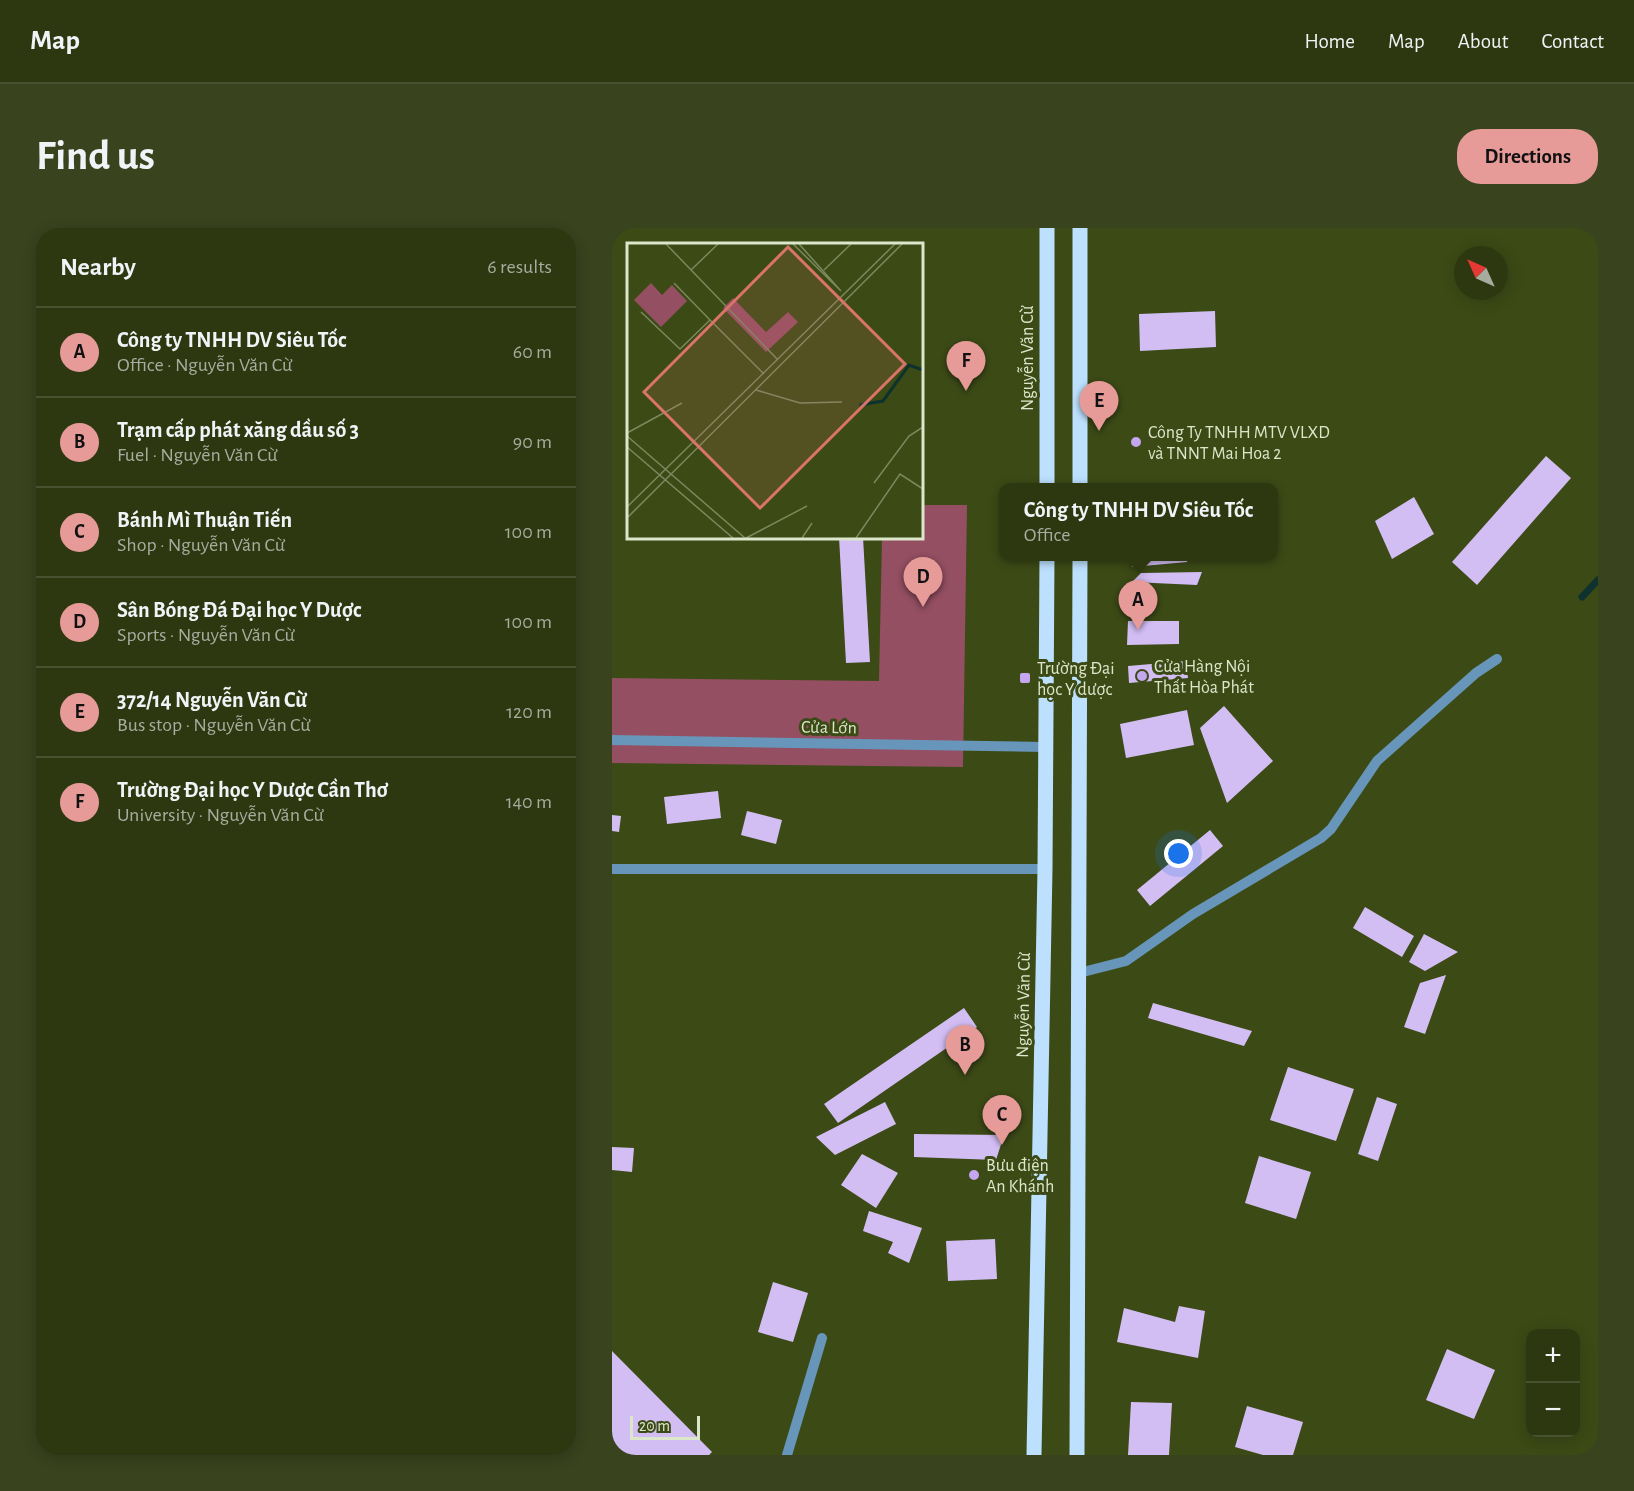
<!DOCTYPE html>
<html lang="en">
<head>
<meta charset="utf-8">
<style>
	:root { --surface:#2d3810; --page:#39431e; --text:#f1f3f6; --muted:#a7ac9f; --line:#485230; --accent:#e69b98 }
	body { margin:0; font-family:"Alegreya Sans",sans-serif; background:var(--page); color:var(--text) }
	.controls { position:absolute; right:18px; bottom:18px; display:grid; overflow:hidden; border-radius:12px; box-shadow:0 3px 15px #0003 }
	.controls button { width:54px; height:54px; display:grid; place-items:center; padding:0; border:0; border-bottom:2px solid var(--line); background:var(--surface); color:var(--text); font:30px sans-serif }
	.compass { position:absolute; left:842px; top:18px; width:54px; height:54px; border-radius:50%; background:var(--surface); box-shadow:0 3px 15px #0003; rotate:315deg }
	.scale { position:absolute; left:18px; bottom:15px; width:70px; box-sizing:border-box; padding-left:6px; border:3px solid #dce6ca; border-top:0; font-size:16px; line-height:21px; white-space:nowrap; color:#dce6ca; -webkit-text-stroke:4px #3c4a16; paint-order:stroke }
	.you { position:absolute; left:567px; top:626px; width:21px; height:21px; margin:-15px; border:4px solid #fff; border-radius:50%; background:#1a73e8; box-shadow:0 0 0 9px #1a73e833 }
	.badge { display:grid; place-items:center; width:39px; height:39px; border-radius:50%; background:var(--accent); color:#111; font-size:20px; font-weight:700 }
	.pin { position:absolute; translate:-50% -50px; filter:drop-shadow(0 2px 3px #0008) }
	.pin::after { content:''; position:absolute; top:32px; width:21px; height:18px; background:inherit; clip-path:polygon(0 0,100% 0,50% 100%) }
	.popup { position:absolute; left:387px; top:255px; width:279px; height:78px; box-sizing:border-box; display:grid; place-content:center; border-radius:12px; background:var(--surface); filter:drop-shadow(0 2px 4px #0005); font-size:20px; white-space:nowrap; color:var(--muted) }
	.popup b { font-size:22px; color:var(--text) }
	.popup::after { content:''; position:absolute; left:50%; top:100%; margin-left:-12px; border:12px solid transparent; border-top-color:var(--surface) }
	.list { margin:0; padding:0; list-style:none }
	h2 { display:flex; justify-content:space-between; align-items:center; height:78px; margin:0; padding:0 24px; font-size:26px }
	h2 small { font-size:20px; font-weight:400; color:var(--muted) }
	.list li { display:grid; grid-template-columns:39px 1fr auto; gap:18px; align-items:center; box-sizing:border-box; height:90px; padding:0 24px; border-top:2px solid var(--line) }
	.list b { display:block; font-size:22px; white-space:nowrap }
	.list p { margin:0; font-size:20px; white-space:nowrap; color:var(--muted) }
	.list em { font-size:20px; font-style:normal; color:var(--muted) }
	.map { position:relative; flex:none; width:986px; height:1227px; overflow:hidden; border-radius:24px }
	header { display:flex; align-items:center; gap:36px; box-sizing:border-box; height:84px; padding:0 30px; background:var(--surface); border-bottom:2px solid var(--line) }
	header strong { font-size:28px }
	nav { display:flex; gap:33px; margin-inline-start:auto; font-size:21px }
	.intro { display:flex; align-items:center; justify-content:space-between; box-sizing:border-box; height:144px; padding:0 36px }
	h1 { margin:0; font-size:42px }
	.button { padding:15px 27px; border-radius:24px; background:var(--accent); color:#111; font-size:21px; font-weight:700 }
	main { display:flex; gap:36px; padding:0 36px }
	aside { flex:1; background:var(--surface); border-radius:24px; box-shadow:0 3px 15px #0003 }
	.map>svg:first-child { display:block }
</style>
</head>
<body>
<header>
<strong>Map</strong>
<nav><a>Home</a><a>Map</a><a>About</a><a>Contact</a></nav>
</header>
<div class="intro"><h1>Find us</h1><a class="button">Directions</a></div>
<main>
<aside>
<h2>Nearby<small>6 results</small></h2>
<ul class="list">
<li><span class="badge">A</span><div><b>Công ty TNHH DV Siêu Tốc</b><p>Office · Nguyễn Văn Cừ</p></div><em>60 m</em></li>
<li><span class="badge">B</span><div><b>Trạm cấp phát xăng dầu số 3</b><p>Fuel · Nguyễn Văn Cừ</p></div><em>90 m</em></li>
<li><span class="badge">C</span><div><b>Bánh Mì Thuận Tiến</b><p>Shop · Nguyễn Văn Cừ</p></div><em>100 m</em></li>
<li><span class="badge">D</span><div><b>Sân Bóng Đá Đại học Y Dược</b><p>Sports · Nguyễn Văn Cừ</p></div><em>100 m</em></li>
<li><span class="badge">E</span><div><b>372/14 Nguyễn Văn Cừ</b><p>Bus stop · Nguyễn Văn Cừ</p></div><em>120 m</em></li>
<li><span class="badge">F</span><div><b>Trường Đại học Y Dược Cần Thơ</b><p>University · Nguyễn Văn Cừ</p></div><em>140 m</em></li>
</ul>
</aside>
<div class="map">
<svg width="986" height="1227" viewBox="0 0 986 1227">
	<rect width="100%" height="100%" fill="#3c4a16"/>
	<path fill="#944f62" d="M309,277H355L351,539L0,535V450L267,453L270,309H309Z"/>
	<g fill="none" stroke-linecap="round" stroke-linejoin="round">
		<path stroke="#0e322d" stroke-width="7" d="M970,369L986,352"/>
	</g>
	<path fill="#d3bef4" d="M603,83L604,119L528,123L527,86Z
		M934,228L959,250L865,357L840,334Z
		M802,269L822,306L780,331L763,293Z
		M227,309H251L258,434L234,435Z
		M519,328H575V334L520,339Z
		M590,344L585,357L520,354L529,345Z
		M516,393H567V416L515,417Z
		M574,433L576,450L517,455L516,438Z
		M612,478L661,533L615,575L588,500Z
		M575,482L582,517L514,530L508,496Z
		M106,563L109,590L55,596L52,569Z
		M135,583L170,592L164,616L129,607Z
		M0,587L9,588L7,604L0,603Z
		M598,602L611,618L538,678L525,662Z
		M753,679L802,708L790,729L741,700Z
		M812,706L846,724L813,743L797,734Z
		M834,747L813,806L792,799L808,755Z
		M541,775L640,803L632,818L536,790Z
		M352,780L365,799L226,895L212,876Z
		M676,839L742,861L724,913L658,892Z
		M765,869L785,876L766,933L746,926Z
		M273,874L284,896L223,927L204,909Z
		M302,906L392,907L384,932L302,929Z
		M0,919L22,920L20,944L0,942Z
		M250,926L286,945L264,980L229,957Z
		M647,928L699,944L684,991L633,975Z
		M257,983L310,1000L297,1035L276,1025L281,1014L251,1003Z
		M383,1011L385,1051L336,1053L334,1013Z
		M161,1054L196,1065L181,1114L146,1104Z
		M567,1078L593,1083L586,1130L505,1114L512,1080L563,1094Z
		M835,1121L883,1142L862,1191L814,1172Z
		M0,1123L100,1224L97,1227H0Z
		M519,1174L560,1175L557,1227H516Z
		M635,1178L691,1194L681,1227H651L623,1219Z"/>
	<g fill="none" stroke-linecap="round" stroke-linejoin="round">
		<path stroke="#6896ba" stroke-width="10" d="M0,512L434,519
			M0,641H433
			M467,745L514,733L581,686L709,610L719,601L765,533L864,445L885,431
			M175,1227L210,1110"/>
		<path stroke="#bce0fd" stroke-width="15" d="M435,260V0
			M468,260V0
			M422,1227L433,641L435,328
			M465,1227L468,328"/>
	</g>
	<g fill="#c5a6f0" stroke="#3c4a16" stroke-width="2">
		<circle cx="524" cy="214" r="6"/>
		<circle cx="530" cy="448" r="6"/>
		<rect x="407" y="444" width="12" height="12" rx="3"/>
		<circle cx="362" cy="947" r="6"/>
	</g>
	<g text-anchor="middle" stroke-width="6" stroke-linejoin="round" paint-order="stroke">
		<g font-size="18" fill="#dce6ca" stroke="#3c4a16">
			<text transform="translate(415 130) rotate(-90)" y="6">Nguyễn Văn Cừ</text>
			<text transform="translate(217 499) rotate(1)" y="6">Cửa Lớn</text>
			<text transform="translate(411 777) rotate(-89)" y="6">Nguyễn Văn Cừ</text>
		</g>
		<g font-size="18" fill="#dce6ca" stroke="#3c4a16" text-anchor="start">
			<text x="536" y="210">Công Ty TNHH MTV VLXD<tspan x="536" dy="21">và TNNT Mai Hoa 2</tspan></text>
			<text x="542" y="444">Cửa Hàng Nội<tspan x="542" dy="21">Thất Hòa Phát</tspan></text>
			<text x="425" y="446">Trường Đại<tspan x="425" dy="21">học Y dược</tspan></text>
			<text x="374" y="943">Bưu điện<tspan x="374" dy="21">An Khánh</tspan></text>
		</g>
	</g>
	<g transform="translate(15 15)">
		<rect width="296" height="296" fill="#3c4a16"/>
		<path d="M24,40L35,52L45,42L60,58L34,84L7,57ZM106,55L139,89L161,69L171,79L139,109L96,65Z" fill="#944f62"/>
		<path fill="none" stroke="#0e322d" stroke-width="3" d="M232,162L256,158L282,122L296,127"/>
		<path fill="none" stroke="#7c885e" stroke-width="1.5" d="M39,1L151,117M166,1L214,48L172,1M64,27L91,1M197,27L224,1M47,40L83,77M14,69L53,106L83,77L137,131M129,147L173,160L215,159M0,190L55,160M0,193L118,295M0,204L106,295M247,240L282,193L296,184M0,264L268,1M0,275L275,1M119,295L180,263M175,295L185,280M229,295L273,231L296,246"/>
		<path fill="#d87469" fill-opacity="0.15" stroke="#d87469" stroke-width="3" d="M161,4L278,121L133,265L17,149Z"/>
		<rect width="296" height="296" fill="none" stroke="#dce6ca" stroke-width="3"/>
	</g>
</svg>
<div class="controls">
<button>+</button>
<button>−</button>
</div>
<svg class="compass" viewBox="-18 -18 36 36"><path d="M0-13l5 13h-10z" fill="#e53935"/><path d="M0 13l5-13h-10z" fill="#a7ac9f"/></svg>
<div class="scale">20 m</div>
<div class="you"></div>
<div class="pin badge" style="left:526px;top:402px">A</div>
<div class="popup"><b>Công ty TNHH DV Siêu Tốc</b>Office</div>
<div class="pin badge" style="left:353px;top:847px">B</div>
<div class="pin badge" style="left:390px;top:917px">C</div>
<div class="pin badge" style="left:311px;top:379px">D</div>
<div class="pin badge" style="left:487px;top:203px">E</div>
<div class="pin badge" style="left:354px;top:163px">F</div>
</div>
</main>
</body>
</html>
